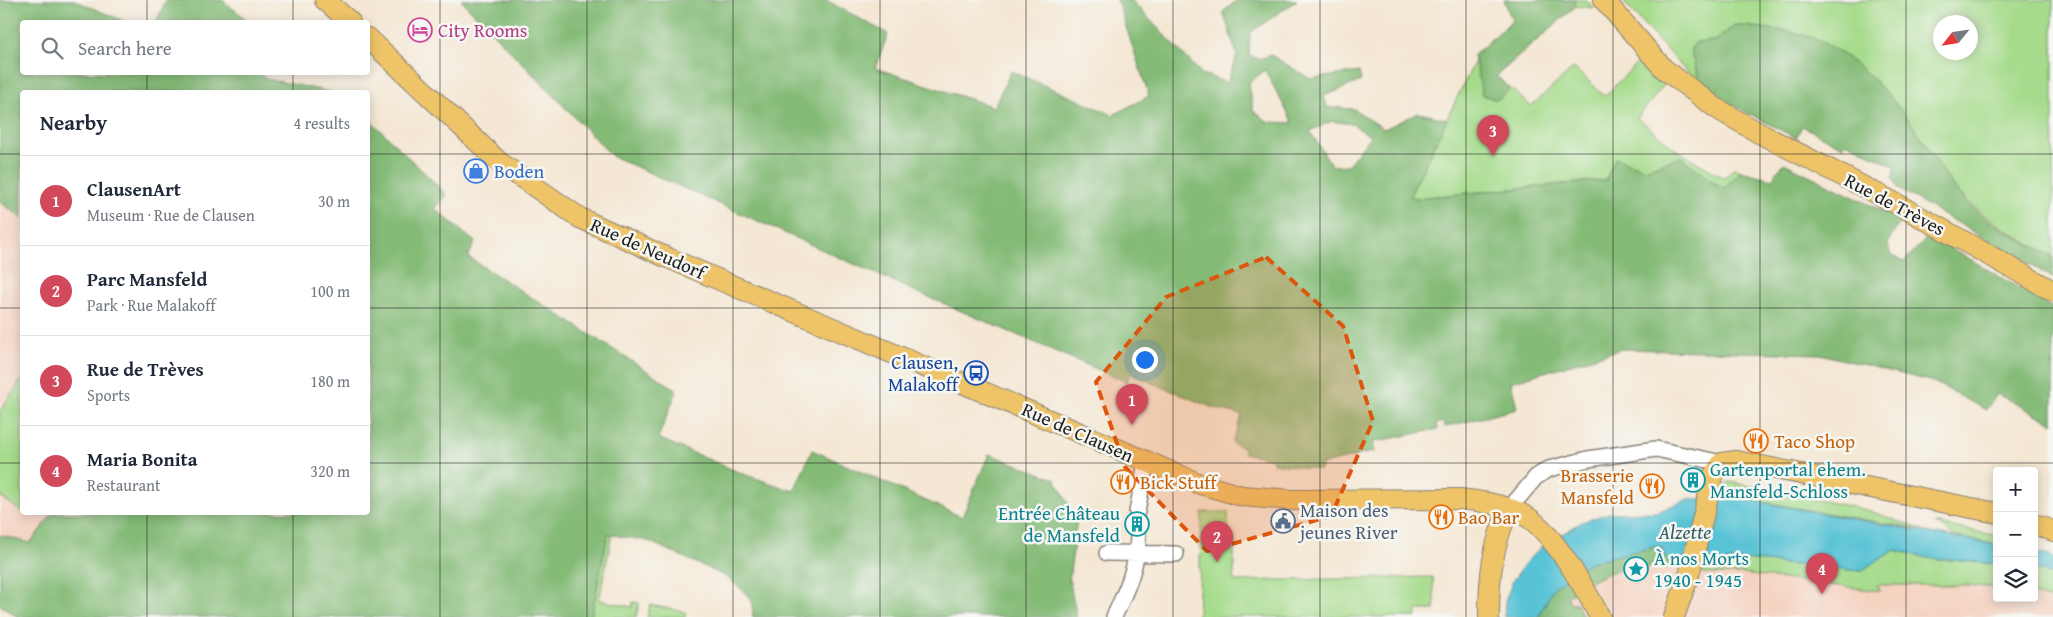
<!DOCTYPE html>
<html lang="en">
<head>
<meta charset="utf-8">
<style>
	:root { --surface:#fff; --page:#f2f2f3; --text:#1f2937; --muted:#747a83; --line:#e0e1e3; --accent:#d1495b }
	body { margin:0; font-family:"Gentium Book Plus",serif; background:var(--page); color:var(--text) }
	.controls { position:absolute; right:15px; bottom:15px; display:grid; overflow:hidden; border-radius:5px; box-shadow:0 2px 12px #0003 }
	.controls button { width:45px; height:45px; display:grid; place-items:center; padding:0; border:0; border-bottom:1px solid var(--line); background:var(--surface); color:var(--text); font:25px sans-serif }
	.compass { position:absolute; left:1933px; top:15px; width:45px; height:45px; border-radius:50%; background:var(--surface); box-shadow:0 2px 12px #0003; rotate:240deg }
	.you { position:absolute; left:1144px; top:359px; width:18px; height:18px; margin:-12px; border:4px solid #fff; border-radius:50%; background:#1a73e8; box-shadow:0 0 0 8px #1a73e833 }
	.badge { display:grid; place-items:center; width:32px; height:32px; border-radius:50%; background:var(--accent); color:#fff; font-size:16px; font-weight:700 }
	.pin { position:absolute; translate:-50% -41px; filter:drop-shadow(0 1px 2px #0008) }
	.pin::after { content:''; position:absolute; top:26px; width:18px; height:15px; background:inherit; clip-path:polygon(0 0,100% 0,50% 100%) }
	.list { margin:0; padding:0; list-style:none }
	h2 { display:flex; justify-content:space-between; align-items:center; height:65px; margin:0; padding:0 20px; font-size:21px }
	h2 small { font-size:16px; font-weight:400; color:var(--muted) }
	.list li { display:grid; grid-template-columns:32px 1fr auto; gap:15px; align-items:center; box-sizing:border-box; height:90px; padding:0 20px; border-top:1px solid var(--line) }
	.list b { display:block; font-size:19px; white-space:nowrap }
	.list p { margin:0; font-size:16px; white-space:nowrap; color:var(--muted) }
	.list em { font-size:16px; font-style:normal; color:var(--muted) }
	.icon { flex:none; width:28px; height:28px; fill:none; stroke:currentColor; stroke-width:2; stroke-linecap:round; stroke-linejoin:round }
	.map { position:relative; flex:none; width:2053px; height:617px; overflow:hidden }
	.search { position:absolute; background:var(--surface); box-shadow:0 2px 12px #0003; left:20px; top:20px; width:350px; height:55px; display:flex; align-items:center; gap:12px; box-sizing:border-box; padding:0 18px; border-radius:5px; color:var(--muted); font-size:19px }
	.panel { position:absolute; background:var(--surface); box-shadow:0 2px 12px #0003; left:20px; top:90px; width:350px; height:425px; border-radius:5px }
	.map>svg:first-child { display:block }
</style>
</head>
<body>
<div class="map">
<svg width="2053" height="617" viewBox="0 0 2053 617">
	<rect width="100%" height="100%" fill="#f6f6f2"/>
	<filter id="ink" filterUnits="userSpaceOnUse"><feTurbulence type="fractalNoise" baseFrequency=".02" numOctaves="2"/><feDisplacementMap in="SourceGraphic" scale="10" xChannelSelector="R" yChannelSelector="G"/><feConvolveMatrix kernelMatrix="1 2 1 2 8 2 1 2 1" color-interpolation-filters="sRGB"/></filter>
	<filter id="wash" filterUnits="userSpaceOnUse"><feTurbulence type="fractalNoise" baseFrequency=".0096" numOctaves="4" result="noise"/><feDisplacementMap in="SourceGraphic" scale="20" xChannelSelector="R" yChannelSelector="G"/><feGaussianBlur stdDeviation="1.12" result="paint"/><feColorMatrix in="noise" values="0 0 0 0 0 0 0 0 0 0 0 0 0 0 0 0 0 1.4 0 .05"/><feComposite in="paint" operator="in"/></filter>
	<g filter="url(#wash)">
		<rect width="100%" height="100%" fill="#f4e7d3"/>
		<path fill="#f5d3c1" d="M0,202L22,218V512L53,513L30,543L0,535Z
			M1639,567L1680,568L1702,571V574H1742L1879,591L1876,585H1968L1997,588V598H2034V595L2053,600V617H1583L1577,603H1571L1567,597L1605,573Z"/>
		<path fill="#a5db8b" stroke="#607c54" fill-rule="evenodd" d="M1535,0H1587L1593,8L1576,6L1496,76L1531,106L1574,68L1605,96L1638,62L1664,85L1637,118L1675,149L1724,178L1734,168L1741,171L1723,190L1681,157L1645,169L1616,159L1606,180L1416,198L1409,196L1475,61L1474,55Z
			M1622,0H2053V257C2013,234 1980,218 1949,181L1735,25L1715,41L1696,42L1690,50L1700,82L1681,66ZM1940,22H1970V52H1940Z
			M22,379V512L0,496V411Z
			M1730,482L1867,510L1923,530L1733,497L1718,498L1722,485Z
			M1202,512H1228V543H1234V581L1433,577L1435,610H1417L1416,617H1198Z
			M1935,523L1997,536V545L1953,536L1947,530Z
			M608,534H612L599,600L632,607L633,602L639,603L636,617H591Z
			M1895,550L1928,558L1997,564V588L1968,585H1876L1880,591L1742,574H1702V571L1680,568C1699,557 1723,565 1743,560L1861,571Z
			M2034,568L2053,575V600L2034,595Z
			M650,605L686,612L685,617H647Z"/>
		<path fill="#84bb77" stroke="#506c4a" fill-rule="evenodd" d="M0,0H74L126,22H22V72L259,73L267,79L331,92H22V218L0,202Z
			M166,0H222L250,22H156Z
			M461,0H826L888,34L875,68L994,107L1011,71L1113,115L1149,96L1117,0H1131L1202,74L1227,83L1237,55L1223,12L1237,0H1297L1250,33L1249,55L1259,59L1271,55L1310,79L1359,72L1361,81L1324,96L1327,107L1354,109L1384,129L1418,113L1447,119L1410,196L1416,198L1606,180L1615,158L1645,169L1681,157L1723,189L1741,171L1772,179L1784,163L1901,220L1888,243L1890,254L1904,262L1929,235L2053,308V423L1997,394L1986,410L1934,382L1820,354L1621,349L1511,382L1517,409L1445,427L1443,422L1436,424L1438,429L1373,442L1375,451L1321,465L1320,470L1273,463V459L1244,453V448L1232,443L1242,415L1211,407L1130,374L1127,382L919,293L612,156ZM1265,70L1293,123L1269,122L1253,111L1249,83ZM1332,121L1352,124L1370,136L1348,165L1332,166L1310,131Z
			M1504,0H1574L1576,6L1496,76L1510,89L1497,100L1482,95L1474,55L1512,21Z
			M1735,25C1758,28 1789,29 1810,37C1855,54 1889,93 1917,131C1934,155 1946,181 1967,202C1990,226 2025,241 2053,257V278L1899,189L1892,176L1896,167L1846,142L1843,147L1802,126L1796,138L1721,99L1700,82L1690,50L1696,42L1715,41Z
			M368,118L447,195L435,209L475,242L468,257L677,390L658,438L743,474L794,491L812,450L962,517L989,454L1055,479L1077,520L1069,580L1077,617H753L752,602L744,591L725,576L648,541L608,534L591,617H18L0,605V535L30,543L53,513L368,512Z
			M1658,546C1665,549 1672,560 1671,568C1620,566 1610,568 1567,597L1571,603H1577L1583,617H1538L1554,587L1590,562Z"/>
		<path fill="#59c3d5" stroke="#3a7078" d="M1733,497L1997,545V564L1928,558L1895,550L1861,571L1743,560C1726,564 1708,560 1691,563C1683,564 1680,568 1671,568L1672,563L1666,558L1662,548L1658,546L1590,562L1554,587L1538,617H1504L1505,602L1513,580L1526,562L1542,546L1582,522L1609,513L1657,512L1688,499Z
			M2034,552L2053,557V575L2034,568Z"/>
	</g>
	<g filter="url(#ink)">
		<g fill="none" stroke-linecap="round" stroke-linejoin="round">
			<path stroke="#c9beae" stroke-width="15" stroke-dasharray="15 8" stroke-linecap="butt" d="M1137,512L1138,536"/>
			<g stroke="#888278" stroke-width="18">
				<path id="minor" d="M1509,509L1536,477L1549,469L1588,459L1656,449L1722,463
					M1137,512L1146,462
					M1107,553L1176,554
					M1114,617C1126,591 1138,565 1138,536"/>
			</g>
			<g stroke="#888278" stroke-width="22">
				<path id="major" d="M325,0L350,22
					M1604,0L1664,69L1716,108L1759,133L1899,205L2053,291
					M368,38L499,162L580,218L668,258L1200,484L1242,496L1292,500L1460,499C1483,501 1508,505 1529,518C1554,535 1586,590 1600,617
					M2034,524L2053,531
					M1489,617C1489,577 1492,546 1509,509
					M1674,617L1689,575L1713,476L1722,463L1736,461L1997,513"/>
			</g>
			<use href="#minor" stroke="#fff" stroke-width="15"/>
			<use href="#major" stroke="#efc469" stroke-width="20"/>
		</g>
	</g>
	<path fill="#de560d" fill-opacity="0.2" stroke="#de560d" stroke-width="4" stroke-dasharray="10 6" stroke-linejoin="round" d="M1266,257L1343,326L1373,421L1331,516L1207,551L1125,467L1096,382L1166,297Z"/>
	<path fill="none" stroke="#1c1c1c" stroke-width="1" stroke-opacity="0.55" d="M147,0V22M293,0V22M440,0V617M587,0V617M733,0V617M880,0V617M1026,0V617M1173,0V617M1320,0V617M1466,0V617M1613,0V617M1760,0V617M1906,0V617M147,72V92M293,72V92M0,154H22M368,154H2053M0,308H22M368,308H2053M0,463H22M368,463H2053M147,512V617M293,512V617"/>
	<defs>
		<g id="hotel-ring" transform="scale(1.25)"><circle r="9.5" fill="#f6f6f2" stroke="#d1479c" stroke-width="1.5"/><path d="M-6-4.5h1.5V1H6V5H4.5V3h-9V5H-6ZM-4 0a1.8 1.8 0 1 1 3.6 0ZM.5 0V-2.5h3Q6-2.5 6 0Z" fill="#d1479c"/></g>
		<g id="shop-ring" transform="scale(1.25)"><circle r="9.5" fill="#f6f6f2" stroke="#3f7fe0" stroke-width="1.5"/><path d="M-5-2.5h2.3a2.7 3.5 0 0 1 5.4 0H5L5.5 6h-11ZM-1.5-2.5h3a1.5 2.3 0 0 0-3 0Z" fill="#3f7fe0"/></g>
		<g id="bus-ring" transform="scale(1.25)"><circle r="9.5" fill="#f6f6f2" stroke="#1a4fb4" stroke-width="1.5"/><path d="M-5-6H5V4H4V6H2V4H-2V6H-4V4H-5ZM-3.5-4V0h7V-4ZM-3.5 1.2v1.5H-2V1.2ZM2 1.2v1.5H3.5V1.2Z" fill="#1a4fb4"/></g>
		<g id="restaurant-ring" transform="scale(1.25)"><circle r="9.5" fill="#f6f6f2" stroke="#e8710a" stroke-width="1.5"/><path d="M-5-6h1v4h1v-4h1v4h1v-4h1v5L-1.5 .5V6h-2V.5L-5-1ZM5-6V6H3V1.5H1.5Q1.5-4 5-6Z" fill="#e8710a"/></g>
		<g id="building-ring" transform="scale(1.25)"><circle r="9.5" fill="#f6f6f2" stroke="#0f9aa8" stroke-width="1.5"/><path d="M-4-6H4V6H1V3H-1V6H-4ZM-2.5-4.3h1.7v1.8h-1.7ZM.8-4.3h1.7v1.8H.8ZM-2.5-1h1.7V.8h-1.7ZM.8-1h1.7V.8H.8Z" fill="#0f9aa8"/></g>
		<g id="civic-ring" transform="scale(1.25)"><circle r="9.5" fill="#f6f6f2" stroke="#5c6f8a" stroke-width="1.5"/><path d="M-.6-6.5H3V-4.5H.6V-3L4-1V1h2V6H-6V1h2V-1L-.6-3ZM-1.2 2.5V6h2.4V2.5Z" fill="#5c6f8a"/></g>
		<g id="sight-ring" transform="scale(1.25)"><circle r="9.5" fill="#f6f6f2" stroke="#0f9aa8" stroke-width="1.5"/><path d="M0-6L1.8-2.2L6-1.7L2.9 1.2L3.7 5.4L0 3.3L-3.7 5.4L-2.9 1.2L-6-1.7L-1.8-2.2Z" fill="#0f9aa8"/></g>
	</defs>
	<g fill-rule="evenodd">
		<use href="#hotel-ring" x="420" y="30"/>
		<use href="#shop-ring" x="476" y="171"/>
		<use href="#bus-ring" x="976" y="373"/>
		<use href="#restaurant-ring" x="1756" y="441"/>
		<use href="#building-ring" x="1693" y="480"/>
		<use href="#restaurant-ring" x="1123" y="482"/>
		<use href="#restaurant-ring" x="1652" y="486"/>
		<use href="#restaurant-ring" x="1441" y="517"/>
		<use href="#civic-ring" x="1283" y="521"/>
		<use href="#building-ring" x="1137" y="524"/>
		<use href="#sight-ring" x="1636" y="569"/>
	</g>
	<g text-anchor="middle" stroke-width="5" stroke-linejoin="round" paint-order="stroke">
		<g font-size="19" fill="#b23c85" stroke="#f6f6f2" text-anchor="start">
			<text x="438" y="37">City Rooms</text>
		</g>
		<g font-size="19" fill="#366cbe" stroke="#f6f6f2" text-anchor="start">
			<text x="494" y="178">Boden</text>
		</g>
		<g font-size="19" fill="#1c1c1c" stroke="#f6f6f2">
			<text transform="translate(1895 204) rotate(28)" y="7">Rue de Trèves</text>
			<text transform="translate(648 248) rotate(24)" y="7">Rue de Neudorf</text>
			<text transform="translate(1078 432) rotate(24)" y="7">Rue de Clausen</text>
		</g>
		<g font-size="19" fill="#164399" stroke="#f6f6f2" text-anchor="end">
			<text x="958" y="369">Clausen,<tspan x="958" dy="22">Malakoff</tspan></text>
		</g>
		<g font-size="19" fill="#c56008" stroke="#f6f6f2" text-anchor="start">
			<text x="1774" y="448">Taco Shop</text>
			<text x="1634" y="482" text-anchor="end">Brasserie<tspan x="1634" dy="22">Mansfeld</tspan></text>
			<text x="1140" y="489">Bick Stuff</text>
			<text x="1458" y="524">Bao Bar</text>
		</g>
		<g font-size="19" fill="#0d838f" stroke="#f6f6f2" text-anchor="start">
			<text x="1710" y="476">Gartenportal ehem.<tspan x="1710" dy="22">Mansfeld-Schloss</tspan></text>
			<text x="1120" y="520" text-anchor="end">Entrée Château<tspan x="1120" dy="22">de Mansfeld</tspan></text>
			<text x="1654" y="565">À nos Morts<tspan x="1654" dy="22">1940 - 1945</tspan></text>
		</g>
		<g font-size="19" fill="#4e5e75" stroke="#f6f6f2" text-anchor="start">
			<text x="1300" y="517">Maison des<tspan x="1300" dy="22">jeunes River</tspan></text>
		</g>
		<g font-size="20" font-style="italic" fill="#345f66" stroke="#f6f6f2">
			<text x="1685" y="539">Alzette</text>
		</g>
	</g>
</svg>
<div class="controls">
<button>+</button>
<button>−</button>
<button><svg class="icon" aria-label="layers" viewBox="0 0 24 24"><path d="M12 4l9 5-9 5-9-5zM3 14l9 5 9-5"/></svg></button>
</div>
<svg class="compass" viewBox="-18 -18 36 36"><path d="M0-13l5 13h-10z" fill="#e53935"/><path d="M0 13l5-13h-10z" fill="#747a83"/></svg>
<div class="you"></div>
<div class="pin badge" style="left:1132px;top:425px">1</div>
<div class="pin badge" style="left:1217px;top:562px">2</div>
<div class="pin badge" style="left:1493px;top:156px">3</div>
<div class="pin badge" style="left:1822px;top:594px">4</div>
<div class="search"><svg class="icon" aria-label="search" viewBox="0 0 24 24"><circle cx="10" cy="10" r="6"/><path d="M15 15l6 6"/></svg>Search here</div>
<section class="panel">
<h2>Nearby<small>4 results</small></h2>
<ul class="list">
<li><span class="badge">1</span><div><b>ClausenArt</b><p>Museum · Rue de Clausen</p></div><em>30 m</em></li>
<li><span class="badge">2</span><div><b>Parc Mansfeld</b><p>Park · Rue Malakoff</p></div><em>100 m</em></li>
<li><span class="badge">3</span><div><b>Rue de Trèves</b><p>Sports</p></div><em>180 m</em></li>
<li><span class="badge">4</span><div><b>Maria Bonita</b><p>Restaurant</p></div><em>320 m</em></li>
</ul>
</section>
</div>
</body>
</html>
